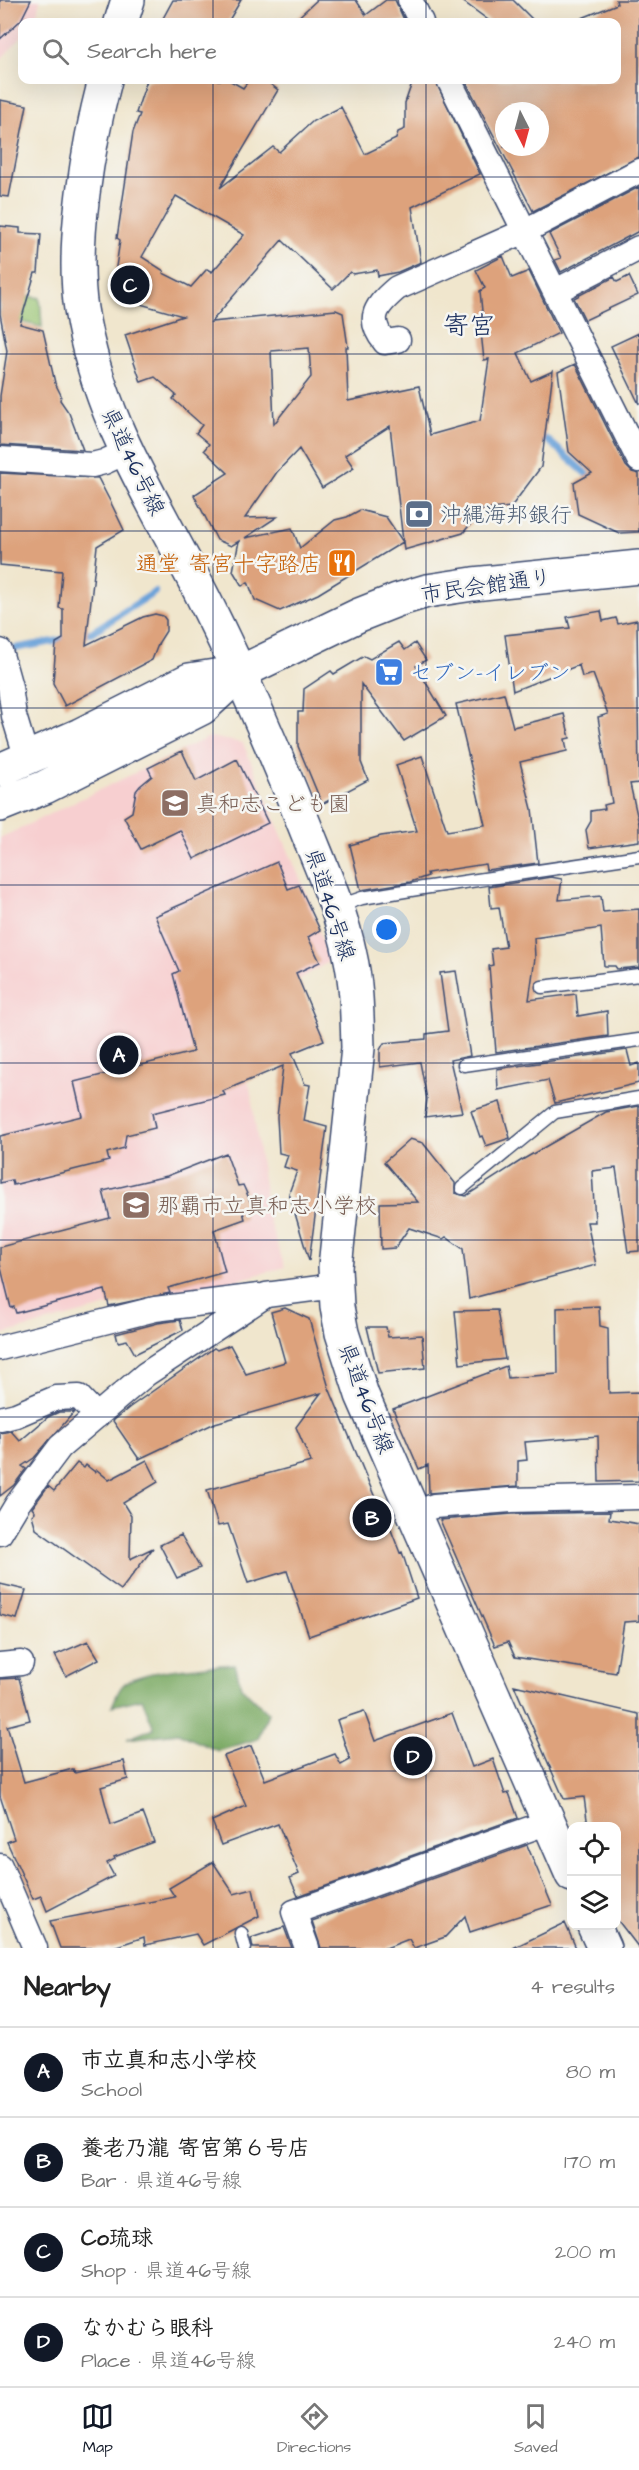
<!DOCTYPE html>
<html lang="en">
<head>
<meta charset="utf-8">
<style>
	:root { --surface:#fff; --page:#f6f6f6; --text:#222; --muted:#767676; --line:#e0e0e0; --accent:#111827 }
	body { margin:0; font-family:"Architects Daughter","Klee One",sans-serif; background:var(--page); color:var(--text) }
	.controls { position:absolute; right:18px; bottom:18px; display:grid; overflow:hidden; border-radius:12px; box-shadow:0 6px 24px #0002 }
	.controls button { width:54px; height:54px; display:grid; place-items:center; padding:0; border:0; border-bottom:2px solid var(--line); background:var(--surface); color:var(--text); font:30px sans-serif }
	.compass { position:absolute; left:495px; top:102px; width:54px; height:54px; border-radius:50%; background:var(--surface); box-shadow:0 6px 24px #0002; rotate:174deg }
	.you { position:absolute; left:387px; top:930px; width:21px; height:21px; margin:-15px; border:4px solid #fff; border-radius:50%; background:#1a73e8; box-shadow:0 0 0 9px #1a73e833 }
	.badge { display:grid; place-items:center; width:39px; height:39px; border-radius:50%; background:var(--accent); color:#fff; font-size:20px; font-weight:700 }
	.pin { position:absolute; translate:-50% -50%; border:3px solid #fff; box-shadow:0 2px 6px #0006 }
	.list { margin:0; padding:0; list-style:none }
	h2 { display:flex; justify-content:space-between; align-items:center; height:78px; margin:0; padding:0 24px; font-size:26px }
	h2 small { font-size:20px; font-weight:400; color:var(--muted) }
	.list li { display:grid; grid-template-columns:39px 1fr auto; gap:18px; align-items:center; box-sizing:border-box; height:90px; padding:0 24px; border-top:2px solid var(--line) }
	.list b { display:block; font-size:22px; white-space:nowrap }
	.list p { margin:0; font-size:20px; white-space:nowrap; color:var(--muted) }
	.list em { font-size:20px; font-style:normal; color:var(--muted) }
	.icon { flex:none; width:33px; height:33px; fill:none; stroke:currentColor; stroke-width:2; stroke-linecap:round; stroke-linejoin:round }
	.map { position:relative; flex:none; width:639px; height:1948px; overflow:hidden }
	.search { position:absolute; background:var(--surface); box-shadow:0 6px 24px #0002; left:18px; right:18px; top:18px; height:66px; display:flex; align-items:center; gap:15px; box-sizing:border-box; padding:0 21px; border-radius:12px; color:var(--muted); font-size:22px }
	.sheet { height:438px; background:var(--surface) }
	nav { display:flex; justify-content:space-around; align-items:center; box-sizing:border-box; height:84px; border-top:2px solid var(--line); background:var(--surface); font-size:16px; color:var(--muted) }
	nav a { display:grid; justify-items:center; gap:3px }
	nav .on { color:var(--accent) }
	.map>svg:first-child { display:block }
</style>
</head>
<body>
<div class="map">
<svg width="639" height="1948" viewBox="0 0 639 1948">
	<rect width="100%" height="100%" fill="#f6f6f2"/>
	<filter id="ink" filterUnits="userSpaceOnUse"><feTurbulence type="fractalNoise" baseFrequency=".0167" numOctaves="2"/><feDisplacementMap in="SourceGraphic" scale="12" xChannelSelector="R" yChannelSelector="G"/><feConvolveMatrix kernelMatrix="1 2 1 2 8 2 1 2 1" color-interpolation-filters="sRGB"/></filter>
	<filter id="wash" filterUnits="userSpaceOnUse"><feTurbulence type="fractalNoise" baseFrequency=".008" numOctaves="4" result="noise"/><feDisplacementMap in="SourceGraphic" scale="24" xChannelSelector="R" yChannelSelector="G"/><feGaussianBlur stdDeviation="1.35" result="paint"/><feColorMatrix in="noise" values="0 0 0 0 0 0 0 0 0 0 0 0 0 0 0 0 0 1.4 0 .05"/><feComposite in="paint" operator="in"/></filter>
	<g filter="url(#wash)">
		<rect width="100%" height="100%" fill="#f0e6cd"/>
		<path fill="#f7cfd0" d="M0,0H40L35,22H22V37L0,60Z
			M209,737L243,743L312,907L328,962L226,1023L250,1087L269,1221L285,1267L234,1281L141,1297L0,1335V838Z"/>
		<path fill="#97c370" stroke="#597967" stroke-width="1.5" d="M0,291L40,298L42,327L0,317Z"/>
		<path fill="#79a962" stroke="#4a6c60" stroke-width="1.5" d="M235,1664L241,1687L268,1713L258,1739L218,1751L178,1733L127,1739L154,1728L142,1699L112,1706C115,1700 118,1690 123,1685C138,1669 212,1666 235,1664Z"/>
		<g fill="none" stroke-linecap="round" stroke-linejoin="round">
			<path stroke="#6ba2d9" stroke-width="7" d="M537,434L550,442L593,480
				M79,636L92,632L155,592
				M6,650L68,639"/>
		</g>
		<g id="blocks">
			<path fill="#dda27b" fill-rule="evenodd" d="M0,0H31L21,20L0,39Z
				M173,0H241L228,22H161Z
				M317,0H356L366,15L386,0H395L405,22H293Z
				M461,0H513L535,22H491Z
				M616,0H639V157L533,211L465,80H616V22H572L617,4ZM504,111H540V147H504Z
				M147,80H229L243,88L249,80H265L278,90L220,188L273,147L279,152L313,121L341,107L365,154L396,139L398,132L405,129V103L413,80H435L480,174L412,207L421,262L398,272L378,276L377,270L353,274L350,272L333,289L282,240L211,322L336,310L343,313L348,347H346L348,401L419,386L430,435L480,421L489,359L484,360L481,332L484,331L480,291L485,288L476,270L503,256L512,278L529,271L559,333L518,353L531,381L553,371L541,467L511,507L482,510L463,533L404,550L390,426L345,455L354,468L322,488L299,449L277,472L245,518L277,517L245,538L292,528L300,548L335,520L347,517L360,510L386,517L403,542L318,594L280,611L255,600L248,582L242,586L233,571L239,541L231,546L217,540L194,495L228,473L204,450L209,444L196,433L202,425L173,399L176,395L155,377L141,382L125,335L183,316L119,298L116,267L120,240L117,238L133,132L140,114L136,113ZM176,196L244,235L212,272L207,269L191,287L163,273L164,271L142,257ZM309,348L311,377L274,424L271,351Z
				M0,100L27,105L9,197L0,196Z
				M639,187V231L561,272L555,260L561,258L549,234Z
				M0,226L20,228V233L41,234L38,273H35L20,324L43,330L55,383L61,395L60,400L69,413L83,450L0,445V396L7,351L0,314Z
				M629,276L638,295L585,320L574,298L614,277L617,282Z
				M639,333V404L611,346Z
				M575,364L626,466L632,472L639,474V532L619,533L578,514L574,483L592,473L569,452L558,372Z
				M0,473L98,478L111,503L124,530L97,546L86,645L143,617L155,614L163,616L166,620V631L159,642L152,660L65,706L53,683L56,643L63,639V609L59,608L62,571L0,565Z
				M601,611L603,621L616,618L618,624L637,620L639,783L630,784L639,824V841L589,848L586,830L591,821V811L605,809L604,805L612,803L598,717L608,714L593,674L582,677L579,665L513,691L505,635L570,628L567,617Z
				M399,642L405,650L415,643L426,660L416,666L446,716L404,741L361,684V762L368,780L322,804L298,746V712H303L304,689L331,671L334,674L364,656L370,659Z
				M504,693L513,727L564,714L570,738L565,739L567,751L520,762L532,809L538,863L486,870L485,864L427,873L428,876L410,882L361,890L350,845L381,836L417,831L396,765L422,756L447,831L485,825L456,704Z
				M182,751L196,781L237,759L268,823L194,859L180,830L141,849L124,817L132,812L136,791L140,786L152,776L148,768Z
				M277,862L288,889L299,885L320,930L308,937L320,962L296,973L324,1040L292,1053L305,1084L310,1085L304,1121L327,1127L309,1261L289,1193L297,1171L284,1167L288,1155L279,1153L277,1117L283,1066L223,1091L225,1095L152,1113L155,1128L126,1135L124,1148L107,1153L109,1161L13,1185L12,1180L0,1183V1136L82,1116L74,1082L193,1052L173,974L179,971L155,916Z
				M551,877L562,879L559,900L601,896L603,912L639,909V967L617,969L615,966H604L601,928L534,938L535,958L529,1000L576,994L578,1016L607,1011L608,1036L496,1052L489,966L493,965L491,949L506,947L499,907L491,908L489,887Z
				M456,971L470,1056L450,1060L462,1112L425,1117L427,1099L420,1062L380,1067V1050L384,1043L426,1039V1034L448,1031L440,973Z
				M627,1050L631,1066L639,1063V1083L555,1103L548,1080L498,1090L497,1069Z
				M500,1102L510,1138L486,1146L482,1136L480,1137L471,1111Z
				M639,1106V1251L628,1252L616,1168L592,1171L595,1222H587L596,1265L469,1299L463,1249L446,1237L443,1239L409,1228L395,1248L381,1249L380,1203L418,1202L384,1162L410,1139L423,1143L455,1183V1193L466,1196L522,1160L606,1112Z
				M226,1153L238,1186L243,1185L253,1207L243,1212L245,1219L214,1230L225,1272L168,1288L170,1293L109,1306L105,1290L16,1313L14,1307L11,1308L0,1264V1247L110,1218L103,1191L167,1176Z
				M599,1306L600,1326L608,1328L609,1393L639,1392V1481L599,1482L598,1436L525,1442L527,1460L518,1461V1486L429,1493L428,1465L419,1469L393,1409L506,1366L508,1378L558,1374L557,1308Z
				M285,1308L309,1319L329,1388L376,1500L379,1499L400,1553L402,1552L417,1598L309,1636L287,1571L248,1583L228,1524L218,1526L207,1490L311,1462L296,1427L321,1393L215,1423L139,1459L113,1421L130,1407L214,1348L217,1350L230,1345L246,1374L285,1362L271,1312Z
				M497,1310L505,1359L460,1364L455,1311Z
				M180,1320L183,1330L135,1354L127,1340L118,1342L116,1334L158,1323Z
				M367,1327H386L388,1337L422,1335L425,1368L378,1373Z
				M59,1412H74L34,1458L22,1466L26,1469L14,1485L0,1496V1433L11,1431L20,1441L48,1417Z
				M147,1460L158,1482L123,1503L131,1516L130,1559L153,1548L121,1590L36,1529L32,1515L35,1512L32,1508L48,1486L54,1491L77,1463L84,1468L86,1465L95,1472L97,1470L109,1480Z
				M610,1512L609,1519L639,1524V1621L624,1622L616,1673L515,1657L508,1642L495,1646L440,1520L512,1514Z
				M181,1535L200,1568L177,1578L160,1545Z
				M0,1584L26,1590L17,1619L0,1615Z
				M88,1641L99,1659L66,1676L55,1655Z
				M19,1678L30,1720L7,1726L24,1782L73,1769L75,1773L124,1761L128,1779L101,1787L111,1825L143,1813L154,1842L114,1857L115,1859L107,1863L114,1876L47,1911L41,1896L33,1899L7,1842L14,1839L0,1796V1679Z
				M514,1685L639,1714V1948L616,1918V1827H588L584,1797L564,1799Z
				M364,1711L375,1741L452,1713L472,1767L493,1759L505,1794L509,1793L518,1818L298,1896L290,1878L299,1874L278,1824L221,1845L212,1821L246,1806L224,1756L251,1746L265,1780L335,1754L341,1765L350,1760L337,1720Z
				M527,1845L552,1905L470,1932L465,1916L445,1937L414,1948L409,1939L386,1948H321L312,1921Z
				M213,1862L234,1894L253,1889L259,1916L203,1945L196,1934L145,1945L144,1937L111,1948H60L50,1921L175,1897L169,1888Z
				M565,1923L576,1948H513Z
				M284,1927L292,1948H253L251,1938Z"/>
		</g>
	</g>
	<g filter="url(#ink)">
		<use href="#blocks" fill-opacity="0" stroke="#3b4a6f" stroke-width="1.5"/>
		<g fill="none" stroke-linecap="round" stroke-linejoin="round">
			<g stroke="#3b4a6f" stroke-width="15">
				<path id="lane" d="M339,906L362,898L423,888L639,856
					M542,987L639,975
					M464,1065L639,1040
					M462,1188L555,1112L639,1098
					M241,1933L245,1948"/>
			</g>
			<g stroke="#3b4a6f" stroke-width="27">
				<path id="street" d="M410,0L421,22
					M449,80L639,460
					M556,291L639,248
					M398,340L385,342C365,318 377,305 397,288L525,231L639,171
					M0,459L92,465L104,462L126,452
					M0,651L10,687L14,716L27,759
					M0,1348L155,1309L259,1296
					M0,1419L16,1415L56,1398L79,1397L97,1416
					M414,1513L434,1506L511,1500L639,1497
					M0,1533L18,1503L60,1447L146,1374L266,1295L335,1286
					M0,1665L21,1663
					M0,1866L35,1948
					M307,1948L294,1912L549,1822"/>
			</g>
			<g stroke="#3b4a6f" stroke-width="36">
				<path id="secondary" d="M121,22L128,0
					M105,80C88,145 71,243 81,309C97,410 143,483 189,570C233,653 269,737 304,824C321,867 341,910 350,955C357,985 357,1017 358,1048L335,1267L337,1307L342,1333L362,1395L572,1875
					M0,770L80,735L189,680L241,672
					M0,805L45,787L202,708L241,672L359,615L397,600L427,591L473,584L639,567
					M594,1926L604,1948"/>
			</g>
			<use href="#lane" stroke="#fff" stroke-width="12"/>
			<use href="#street" stroke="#fff" stroke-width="24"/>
			<use href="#secondary" stroke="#fff" stroke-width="33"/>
		</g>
	</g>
	<path fill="none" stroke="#1b2f5e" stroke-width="1.5" stroke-opacity="0.55" d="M213,0V22M426,0V22M213,80V1948M426,80V1948M0,177H639M0,354H639M0,531H639M0,708H639M0,885H639M0,1063H639M0,1240H639M0,1417H639M0,1594H639M0,1771H639"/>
	<defs>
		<g id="bank-square" transform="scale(1.5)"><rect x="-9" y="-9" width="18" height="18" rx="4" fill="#5c6f8a" stroke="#f6f6f2"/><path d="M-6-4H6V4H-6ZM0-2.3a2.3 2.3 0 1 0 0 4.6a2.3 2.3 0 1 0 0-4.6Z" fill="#fff"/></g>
		<g id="restaurant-square" transform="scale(1.5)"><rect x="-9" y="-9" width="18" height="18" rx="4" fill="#e8710a" stroke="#f6f6f2"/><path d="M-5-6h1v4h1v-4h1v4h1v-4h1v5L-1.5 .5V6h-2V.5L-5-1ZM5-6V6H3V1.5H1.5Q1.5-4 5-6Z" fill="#fff"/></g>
		<g id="supermarket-square" transform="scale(1.5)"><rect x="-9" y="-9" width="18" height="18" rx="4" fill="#3f7fe0" stroke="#f6f6f2"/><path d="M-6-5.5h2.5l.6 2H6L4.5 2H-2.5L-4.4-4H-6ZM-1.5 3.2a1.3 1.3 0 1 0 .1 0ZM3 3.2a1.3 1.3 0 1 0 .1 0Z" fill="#fff"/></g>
		<g id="school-square" transform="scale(1.5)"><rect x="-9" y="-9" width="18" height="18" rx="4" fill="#8d6e63" stroke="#f6f6f2"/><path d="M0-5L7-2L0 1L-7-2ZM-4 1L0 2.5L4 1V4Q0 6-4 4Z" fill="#fff"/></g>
	</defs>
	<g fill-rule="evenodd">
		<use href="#bank-square" x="419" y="514"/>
		<use href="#restaurant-square" x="342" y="563"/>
		<use href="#supermarket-square" x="389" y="672"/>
		<use href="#school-square" x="175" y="803"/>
		<use href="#school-square" x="136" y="1205"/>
	</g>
	<g text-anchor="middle" stroke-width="5" stroke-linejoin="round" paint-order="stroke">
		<g font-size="22" fill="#1b2f5e" stroke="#f6f6f2">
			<text transform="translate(134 461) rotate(64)" y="8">県道46号線</text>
			<text transform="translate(486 585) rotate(-8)" y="8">市民会館通り</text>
			<text transform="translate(331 904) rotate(72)" y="8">県道46号線</text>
			<text transform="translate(367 1398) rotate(69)" y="8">県道46号線</text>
		</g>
		<g font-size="22" fill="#4e5e75" stroke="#f6f6f2" text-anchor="start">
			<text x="440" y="522">沖縄海邦銀行</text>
		</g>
		<g font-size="22" fill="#c56008" stroke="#f6f6f2" text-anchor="end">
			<text x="321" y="571">通堂 寄宮十字路店</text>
		</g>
		<g font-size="22" fill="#366cbe" stroke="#f6f6f2" text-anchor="start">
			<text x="410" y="680">セブン-イレブン</text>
		</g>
		<g font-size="22" fill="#785e54" stroke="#f6f6f2" text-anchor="start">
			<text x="196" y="811">真和志こども園</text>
			<text x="157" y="1213">那覇市立真和志小学校</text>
		</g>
		<g font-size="26" fill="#1b2f5e" stroke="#f6f6f2">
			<text x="469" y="334">寄宮</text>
		</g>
	</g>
</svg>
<div class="controls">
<button><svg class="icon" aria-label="locate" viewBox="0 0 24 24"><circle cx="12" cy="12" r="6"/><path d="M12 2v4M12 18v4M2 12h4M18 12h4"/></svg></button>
<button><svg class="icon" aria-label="layers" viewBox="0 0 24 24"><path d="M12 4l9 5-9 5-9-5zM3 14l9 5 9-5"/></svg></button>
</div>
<svg class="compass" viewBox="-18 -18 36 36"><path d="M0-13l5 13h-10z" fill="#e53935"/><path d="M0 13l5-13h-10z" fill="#767676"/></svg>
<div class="you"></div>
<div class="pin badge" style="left:119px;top:1055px">A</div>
<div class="pin badge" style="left:372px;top:1518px">B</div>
<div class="pin badge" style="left:130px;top:285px">C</div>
<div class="pin badge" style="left:413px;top:1756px">D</div>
<div class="search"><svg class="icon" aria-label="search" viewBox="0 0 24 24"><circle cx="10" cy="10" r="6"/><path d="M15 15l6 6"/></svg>Search here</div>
</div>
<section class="sheet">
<h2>Nearby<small>4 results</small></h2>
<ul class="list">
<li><span class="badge">A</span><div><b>市立真和志小学校</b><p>School</p></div><em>80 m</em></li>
<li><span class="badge">B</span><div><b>養老乃瀧 寄宮第６号店</b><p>Bar · 県道46号線</p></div><em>170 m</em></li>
<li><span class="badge">C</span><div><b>Co琉球</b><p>Shop · 県道46号線</p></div><em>200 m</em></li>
<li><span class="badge">D</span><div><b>なかむら眼科</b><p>Place · 県道46号線</p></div><em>240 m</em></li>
</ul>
</section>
<nav>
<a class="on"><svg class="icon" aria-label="map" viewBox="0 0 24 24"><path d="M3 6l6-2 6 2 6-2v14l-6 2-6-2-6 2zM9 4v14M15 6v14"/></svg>Map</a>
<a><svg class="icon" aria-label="directions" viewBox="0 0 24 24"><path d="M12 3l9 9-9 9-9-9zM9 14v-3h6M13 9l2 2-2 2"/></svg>Directions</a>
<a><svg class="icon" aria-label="saved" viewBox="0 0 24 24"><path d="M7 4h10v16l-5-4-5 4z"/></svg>Saved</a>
</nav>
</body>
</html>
